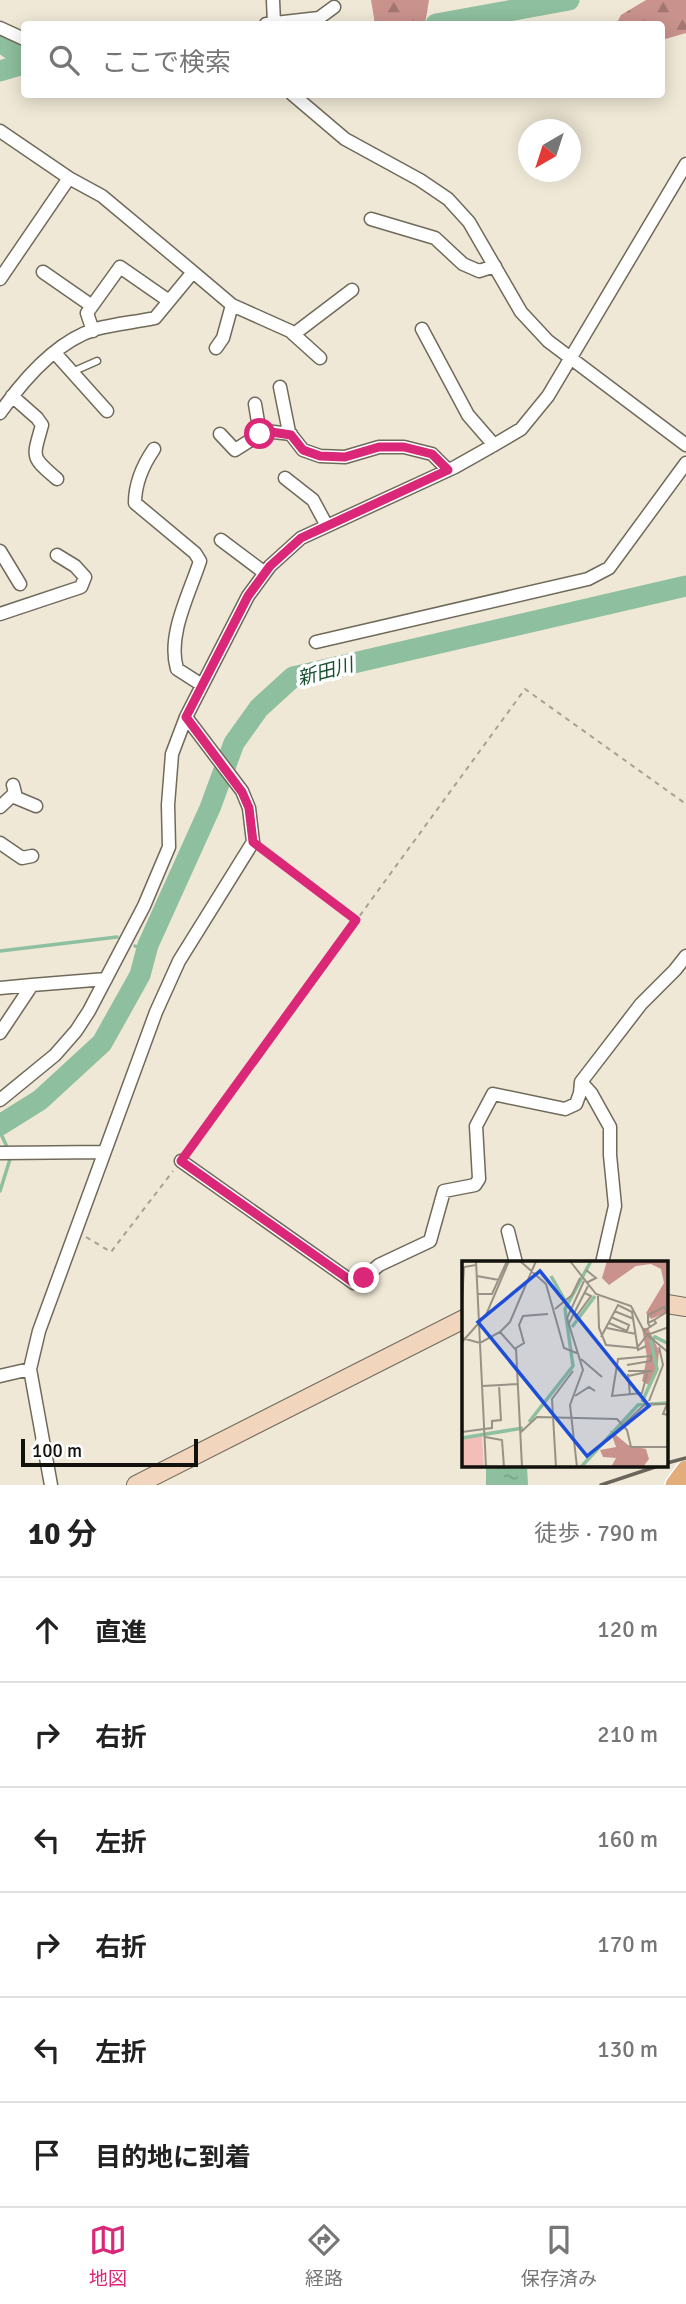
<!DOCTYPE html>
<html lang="ja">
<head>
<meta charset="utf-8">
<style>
	:root { --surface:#fff; --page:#f6f6f6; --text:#222; --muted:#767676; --line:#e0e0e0; --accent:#db2777 }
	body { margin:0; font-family:Signika,"Noto Sans JP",sans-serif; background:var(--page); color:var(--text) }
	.compass { position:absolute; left:518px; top:119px; width:63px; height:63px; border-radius:50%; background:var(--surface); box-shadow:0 4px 18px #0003; rotate:219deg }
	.scale { position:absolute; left:21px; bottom:18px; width:177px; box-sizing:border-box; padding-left:7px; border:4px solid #13110b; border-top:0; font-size:19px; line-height:24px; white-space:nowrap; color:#13110b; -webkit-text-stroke:5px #fff; paint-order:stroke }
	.stop { position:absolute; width:21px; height:21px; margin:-16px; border:5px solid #db2777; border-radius:50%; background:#fff }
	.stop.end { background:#db2777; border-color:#fff; box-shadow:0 2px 7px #0008 }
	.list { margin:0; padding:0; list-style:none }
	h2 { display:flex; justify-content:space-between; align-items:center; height:91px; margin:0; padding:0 28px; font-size:30px }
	h2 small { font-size:23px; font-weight:400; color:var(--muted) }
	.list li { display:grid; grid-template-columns:46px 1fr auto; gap:21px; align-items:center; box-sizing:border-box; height:105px; padding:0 28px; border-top:2px solid var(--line) }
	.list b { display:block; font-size:26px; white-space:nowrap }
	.list em { font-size:23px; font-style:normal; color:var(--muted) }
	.icon { flex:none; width:38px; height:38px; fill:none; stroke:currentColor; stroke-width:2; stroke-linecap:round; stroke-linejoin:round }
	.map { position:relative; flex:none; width:686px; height:1485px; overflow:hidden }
	.search { position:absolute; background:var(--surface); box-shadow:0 4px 18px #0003; left:21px; right:21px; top:21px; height:77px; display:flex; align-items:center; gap:18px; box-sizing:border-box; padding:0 24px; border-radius:7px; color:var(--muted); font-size:26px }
	.sheet { height:721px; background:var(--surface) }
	nav { display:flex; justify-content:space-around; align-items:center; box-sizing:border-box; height:98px; border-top:2px solid var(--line); background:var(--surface); font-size:19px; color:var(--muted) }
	nav a { display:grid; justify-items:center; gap:4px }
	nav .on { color:var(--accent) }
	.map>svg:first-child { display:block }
</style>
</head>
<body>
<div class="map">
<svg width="686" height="1485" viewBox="0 0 686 1485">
	<defs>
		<pattern id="forest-firs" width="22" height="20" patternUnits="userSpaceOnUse" patternTransform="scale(1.75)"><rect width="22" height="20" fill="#ca928c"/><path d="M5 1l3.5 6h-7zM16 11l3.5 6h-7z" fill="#a37671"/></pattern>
		<pattern id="water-ripples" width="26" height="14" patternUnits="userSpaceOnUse" patternTransform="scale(1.75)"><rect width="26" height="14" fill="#8ebf9e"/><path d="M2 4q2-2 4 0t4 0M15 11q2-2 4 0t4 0" fill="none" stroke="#7aa387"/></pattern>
	</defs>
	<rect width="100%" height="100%" fill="#efe8d6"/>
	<path fill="url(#forest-firs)" d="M371,0H429L425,24H375Z
		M646,0H686V33L662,40V24H616L621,15Z"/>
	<path fill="url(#water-ripples)" d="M527,1466L528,1485H486V1467Z"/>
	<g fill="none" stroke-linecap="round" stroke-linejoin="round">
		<path stroke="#8ebf9e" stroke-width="3.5" d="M135,946L146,951
			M0,951L117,937
			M0,1132L8,1149
			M0,1191L11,1156"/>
		<path stroke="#8ebf9e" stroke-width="21" d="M436,24L569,0
			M0,42L24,58
			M0,71L24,64
			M0,1125L40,1100L102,1043L140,975L148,945L210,808L234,743L259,708L293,677L686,586"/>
		<g stroke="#706a5a" stroke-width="9">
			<path id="lane" d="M72,372L97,361"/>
		</g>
		<g stroke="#706a5a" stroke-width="15">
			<path id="street" d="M273,0L274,24
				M266,24L319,18L334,7
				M0,28L24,39
				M292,94L345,139L420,180L448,199L469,222L521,312L548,341L686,445
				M0,131L69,178L102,196L193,272L155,318C136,322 115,324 96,329C57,341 23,380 0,413
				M371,219L435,238L463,264L479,271L495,266
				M43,272L92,306
				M193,272L232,305L223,338L216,348
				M0,279L69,178
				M232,305L290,331L320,358
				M422,329L468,415L494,445
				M93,331L87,313L120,267L169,301
				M294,334L352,290
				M55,353L107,411
				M280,387L289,432L303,450L320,456L345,457L379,447H404L432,454L448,470
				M12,396L37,418L42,425C33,458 30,456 57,479
				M255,404L260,434
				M220,434L235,450L265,431L291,434
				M154,449C143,465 135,483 135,503L195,553L200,561C189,595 167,635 177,669L202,685
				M285,478L313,500L327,526
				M221,540L265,573
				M0,551L20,584
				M0,614L81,587L85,577L75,566L57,555
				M316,642L588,579L609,568L686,463
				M12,796L36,806
				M0,807L15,793L13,785
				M0,843L22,858L32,856
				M0,988L32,985
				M0,1033L32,985L106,979
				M581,1082L591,1093L610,1127V1155L615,1206L602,1263
				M0,1100L55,1055L76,1031L89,1011L144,906L169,847L168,805L172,754L186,717L248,596L270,566L301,538L455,467L494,445L521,429L548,396L686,164
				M0,1153L104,1152
				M181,1161L354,1283L364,1278L379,1265L430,1241L444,1191L475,1185L479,1179L476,1126L493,1094L565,1109L576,1104L580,1093L581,1082L641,1004L675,970L686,956
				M508,1231L516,1263
				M0,1376L30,1369
				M51,1485L30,1369L39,1331L156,1012L179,961L253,842L249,808L242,791L186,717"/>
		</g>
		<g stroke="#706a5a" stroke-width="20">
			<path id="secondary" d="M667,1304L686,1307
				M136,1485L464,1319"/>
		</g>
		<g stroke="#fff" stroke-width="22">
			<path id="primary" d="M675,1485L686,1470"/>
		</g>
		<path stroke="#a7a193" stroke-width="2" stroke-dasharray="5 5" stroke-linecap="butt" d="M262,848L355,919
			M189,1150L525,689L686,804
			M86,1237L111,1252L173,1171"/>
		<use href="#lane" stroke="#fff" stroke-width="6"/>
		<use href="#street" stroke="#fff" stroke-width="12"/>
		<use href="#secondary" stroke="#f1d6bd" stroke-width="18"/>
		<use href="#primary" stroke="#e2ad7b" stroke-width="19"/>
		<path stroke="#69655b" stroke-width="3.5" d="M667,1463L686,1458
			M601,1485L658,1466"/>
	</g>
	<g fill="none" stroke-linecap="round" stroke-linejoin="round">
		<path stroke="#db2777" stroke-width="9" d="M260,434L265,431L291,435L303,450L320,456L345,457L379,447H404L432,454L448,470L301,538L270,566L248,596L186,717L242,792L249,808L253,842L356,920L181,1161L354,1283L364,1278"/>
	</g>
	<g text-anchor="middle" stroke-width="7" stroke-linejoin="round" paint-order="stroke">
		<g font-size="19" font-style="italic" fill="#174f30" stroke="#fff">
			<text transform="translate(325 671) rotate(-15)" y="7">新田川</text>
		</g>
	</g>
	<g transform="translate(462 1261)">
		<rect width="206" height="206" fill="#efe8d6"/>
		<path d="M20,175L22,206H0V177Z" fill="#f3bdb8"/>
		<path d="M145,0H206V51L189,58L184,52L202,22L199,8L189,3L174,5L147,24L140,17ZM180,67H186L197,90L195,112L188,125L180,120L185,96ZM148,169L166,184L184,188L187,198L181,206H149L154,197L141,196L138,189L154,186Z" fill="#ca928c"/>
		<path fill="none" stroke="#8ebf9e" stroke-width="3.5" d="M89,15L105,43M110,66L133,35M180,141L195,108L189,80L193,76L207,83M67,161L111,105L103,48L129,0M0,177L61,167M119,206L176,144L206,142"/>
		<path fill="none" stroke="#979285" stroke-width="2" d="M14,0L24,206M58,0L84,23L102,87L117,93M108,0L134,33L169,45L183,72L207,92M124,9L134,17L124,22M15,15L37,19M16,33H30L45,0M136,35L137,67L144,84L175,87L185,74L207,66M0,41L2,6L14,4M93,48L110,34L118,17M152,50L172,58M113,57L129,35L123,32M147,62L165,70L167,64L149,56M186,62V54L202,46L205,51L192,59M106,64L126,25M145,67L174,73M182,70L194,62L192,59L186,62L188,66M38,71L54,89M139,76L156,44L170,51L176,89L184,85M0,77L18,82L38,71L48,61L74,0M0,81L24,54L47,0M119,98L140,116M165,104L189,100V95L156,98L150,135L180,132L185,113M166,110H190L166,115M166,113L168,134M20,125L55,123M113,135L127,126L133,130M187,140L201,104L197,86M22,168L30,167V160L39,159L37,124M156,169L183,143H205L201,153L207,154M0,171L22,168M58,172L75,156L155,158L165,169L169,186H205M23,176L40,179L42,206M60,206L54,87L62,82L57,64L61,55L86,53M94,206L90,138L111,110M115,206L108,144L121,109L105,57L122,20"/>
		<path fill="#1d4ed8" fill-opacity="0.15" stroke="#1d4ed8" stroke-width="3.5" d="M78,10L187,145L125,195L16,61Z"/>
		<rect width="206" height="206" fill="none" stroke="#13110b" stroke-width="3.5"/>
	</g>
</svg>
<svg class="compass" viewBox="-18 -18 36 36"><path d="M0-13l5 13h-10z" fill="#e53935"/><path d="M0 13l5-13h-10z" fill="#767676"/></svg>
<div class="scale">100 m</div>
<div class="stop" style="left:260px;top:434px"></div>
<div class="stop end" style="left:364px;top:1278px"></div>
<div class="search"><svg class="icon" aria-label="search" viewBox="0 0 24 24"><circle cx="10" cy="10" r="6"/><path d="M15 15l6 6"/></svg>ここで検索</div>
</div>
<section class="sheet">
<h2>10 分<small>徒歩 · 790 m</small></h2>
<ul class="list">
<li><svg class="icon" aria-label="ahead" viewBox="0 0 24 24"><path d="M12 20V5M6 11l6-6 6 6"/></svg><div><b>直進</b></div><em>120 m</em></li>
<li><svg class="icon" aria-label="right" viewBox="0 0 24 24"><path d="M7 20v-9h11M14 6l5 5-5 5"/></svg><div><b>右折</b></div><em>210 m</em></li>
<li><svg class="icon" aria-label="left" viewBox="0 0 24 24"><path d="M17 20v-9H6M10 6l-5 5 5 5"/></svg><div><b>左折</b></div><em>160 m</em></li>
<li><svg class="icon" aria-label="right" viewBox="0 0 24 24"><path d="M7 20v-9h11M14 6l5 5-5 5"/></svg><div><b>右折</b></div><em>170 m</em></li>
<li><svg class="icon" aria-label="left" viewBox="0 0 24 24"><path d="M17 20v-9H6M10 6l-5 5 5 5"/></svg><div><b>左折</b></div><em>130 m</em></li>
<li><svg class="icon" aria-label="arrive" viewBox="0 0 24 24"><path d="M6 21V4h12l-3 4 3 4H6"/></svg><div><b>目的地に到着</b></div></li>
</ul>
</section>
<nav>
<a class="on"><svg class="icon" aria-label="map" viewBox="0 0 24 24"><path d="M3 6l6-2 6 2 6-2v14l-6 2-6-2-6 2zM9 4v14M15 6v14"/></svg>地図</a>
<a><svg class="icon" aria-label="directions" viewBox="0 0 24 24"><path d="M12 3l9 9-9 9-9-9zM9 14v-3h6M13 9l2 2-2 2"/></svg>経路</a>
<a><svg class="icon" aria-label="saved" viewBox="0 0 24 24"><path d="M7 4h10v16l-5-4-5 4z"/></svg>保存済み</a>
</nav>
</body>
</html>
